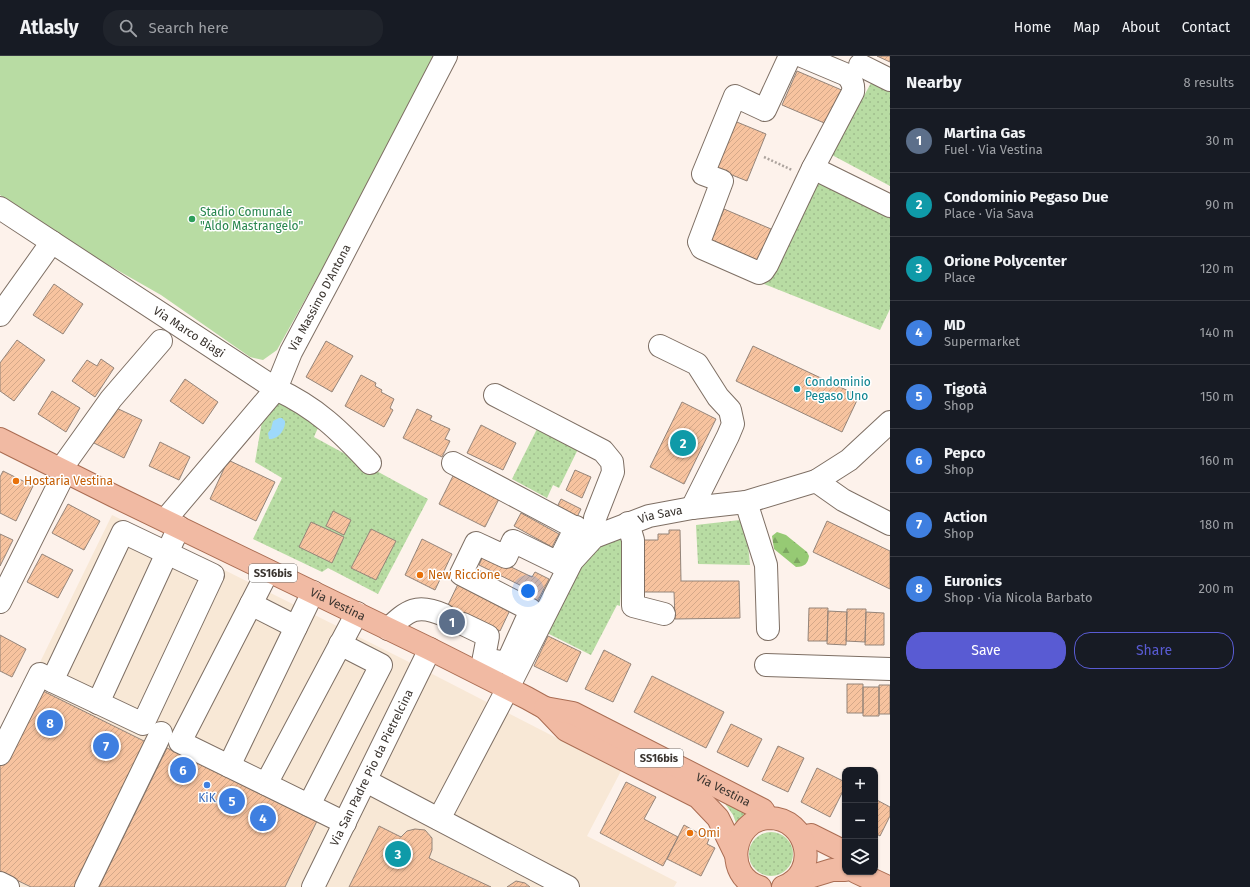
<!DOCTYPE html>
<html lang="en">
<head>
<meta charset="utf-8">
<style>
	:root { --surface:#171b24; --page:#20242c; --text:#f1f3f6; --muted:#9ea1a6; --line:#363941; --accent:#595bd3 }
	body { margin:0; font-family:"Fira Sans",sans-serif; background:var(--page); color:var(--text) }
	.controls { position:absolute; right:12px; bottom:12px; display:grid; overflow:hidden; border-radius:8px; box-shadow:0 1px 3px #0004 }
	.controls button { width:36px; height:36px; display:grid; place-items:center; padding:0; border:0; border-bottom:1px solid var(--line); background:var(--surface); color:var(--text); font:20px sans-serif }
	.you { position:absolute; left:528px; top:535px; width:14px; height:14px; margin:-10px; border:3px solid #fff; border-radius:50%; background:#1a73e8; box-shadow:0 0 0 6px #1a73e833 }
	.badge { display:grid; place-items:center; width:26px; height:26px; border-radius:50%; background:var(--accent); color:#fff; font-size:13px; font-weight:700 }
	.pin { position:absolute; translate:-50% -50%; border:2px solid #fff; box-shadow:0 1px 4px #0006 }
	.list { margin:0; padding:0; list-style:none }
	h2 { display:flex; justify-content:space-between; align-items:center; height:52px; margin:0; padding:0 16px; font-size:17px }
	h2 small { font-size:13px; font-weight:400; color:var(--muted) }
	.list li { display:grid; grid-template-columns:26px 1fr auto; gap:12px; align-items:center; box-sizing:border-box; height:64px; padding:0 16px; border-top:1px solid var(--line) }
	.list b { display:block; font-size:15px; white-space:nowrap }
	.list p { margin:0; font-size:13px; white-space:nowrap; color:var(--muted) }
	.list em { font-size:13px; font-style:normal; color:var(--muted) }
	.actions { display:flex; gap:8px; padding:12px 16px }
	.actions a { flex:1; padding:9px 0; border:1px solid var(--accent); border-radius:16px; text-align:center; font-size:14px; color:var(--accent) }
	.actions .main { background:var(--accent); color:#fff }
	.icon { flex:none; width:22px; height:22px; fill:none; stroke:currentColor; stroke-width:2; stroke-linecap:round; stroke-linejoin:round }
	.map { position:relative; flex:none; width:890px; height:831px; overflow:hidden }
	header { display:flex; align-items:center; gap:24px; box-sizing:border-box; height:56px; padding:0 20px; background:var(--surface); border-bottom:1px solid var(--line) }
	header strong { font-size:19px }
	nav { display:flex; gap:22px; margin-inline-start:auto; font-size:14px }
	.search { width:280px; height:36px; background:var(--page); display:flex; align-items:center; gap:10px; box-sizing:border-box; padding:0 14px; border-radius:16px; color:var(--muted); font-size:15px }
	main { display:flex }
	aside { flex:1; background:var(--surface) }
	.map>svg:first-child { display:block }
</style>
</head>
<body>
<header>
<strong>Atlasly</strong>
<div class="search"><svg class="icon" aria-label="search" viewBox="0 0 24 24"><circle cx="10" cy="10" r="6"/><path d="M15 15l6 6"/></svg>Search here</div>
<nav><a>Home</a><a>Map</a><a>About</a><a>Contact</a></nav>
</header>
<main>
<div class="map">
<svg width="890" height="831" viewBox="0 0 890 831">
	<defs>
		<pattern id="green-dots" width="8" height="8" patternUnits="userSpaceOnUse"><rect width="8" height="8" fill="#b8dca3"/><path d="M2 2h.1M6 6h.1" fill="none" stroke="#9fbd8d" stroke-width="1.8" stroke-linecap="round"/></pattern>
		<pattern id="forest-firs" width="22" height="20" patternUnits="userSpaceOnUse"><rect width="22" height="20" fill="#96ca74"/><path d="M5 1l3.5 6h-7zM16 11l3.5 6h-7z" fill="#7ba560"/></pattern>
		<pattern id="building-hatch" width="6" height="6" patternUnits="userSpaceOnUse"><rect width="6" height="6" fill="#f7c39f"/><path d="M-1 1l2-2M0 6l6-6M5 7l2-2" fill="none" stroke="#d4a889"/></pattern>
	</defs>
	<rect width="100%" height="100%" fill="#fdf2eb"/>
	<path fill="#f8e8d6" d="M112,459L172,488L405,604L621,715L587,780L677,826L674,831H0V688Z"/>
	<path fill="url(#green-dots)" d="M872,25L890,34V130L832,99Z
		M819,127L890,162V253L880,274L764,228Z
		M275,345L320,367L314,381L428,443L378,538L328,512L322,516L253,483L282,422L255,406L263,359Z
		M540,367L581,387L559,432L553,429L547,442L512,423Z
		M740,464L746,468L750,509L698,508L696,469Z
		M623,477L620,550L617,549L591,599L545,576L571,522L599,488Z
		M722,743L749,757L736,767L733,759Z
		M749 798a22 22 0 1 1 44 0a22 22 0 1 1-44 0Z"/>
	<path fill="url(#forest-firs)" d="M777,476L786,479L807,496L809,500C808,507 805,511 796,511L774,493L772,480Z"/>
	<path fill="#b8dca3" d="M0,0H434L328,216L321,215L277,294L263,304L250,301L161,239L82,194H68L0,139Z"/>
	<path fill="#9ed9fb" d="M279,362H282L285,365C286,373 278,384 269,383L268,377L271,373L273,365Z"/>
	<path fill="url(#building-hatch)" stroke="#948479" d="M877,0H890V6Z
		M797,15L844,35L829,69L782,49Z
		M732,64L766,78L747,125L712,111Z
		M724,153L771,173L757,208L710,188Z
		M54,228L83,248L63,278L33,259Z
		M17,284L45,304L14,345L0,335V307Z
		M326,285L353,300L332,336L306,321Z
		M753,290L859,340L842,376L736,325Z
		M101,303L114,312L95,341L72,325L87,304L97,310Z
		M361,319L376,327L375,330L382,334L381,336L394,343L390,352L393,354L384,371L345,350Z
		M185,323L218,346L203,368L170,345Z
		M52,335L80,352L66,376L38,358Z
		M682,346L716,363L684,428L650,411Z
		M110,349L142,364L124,402L92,386Z
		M417,353L432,360L430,364L450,373L445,383L450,385L442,401L403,382Z
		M481,369L516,387L503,414L467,397Z
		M160,386L190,401L179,424L149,410Z
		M228,404L275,426L256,465L210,443Z
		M575,414L591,421L582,442L566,434Z
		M3,415L33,430L16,465L0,457V421Z
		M453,420L499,443L485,471L439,448Z
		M561,443L581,453L577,461L557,451Z
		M68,448L100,465L84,494L52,477Z
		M333,455L351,464L344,479L326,470Z
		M521,457L559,478L552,491L514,470Z
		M827,465L890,495V533L813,496Z
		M311,466L344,481L332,507L299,491Z
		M371,473L396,485L376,524L351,512Z
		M669,474H680L681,525H739L740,562L675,563L674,536H643L642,484H658V478H669Z
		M0,478L13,484L0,510Z
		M422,483L452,498L435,534L405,519Z
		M42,498L73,514L58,542L27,526Z
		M484,498L532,521L535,516L549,523L536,548L523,542L528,533L479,509Z
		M459,526L511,552L500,575L448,549Z
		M809,552H828L827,585H808Z
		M847,553H866L865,586L846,585Z
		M828,555L847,556L846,589L827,588Z
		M866,556L884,557V589H865Z
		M0,579L26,593L12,621L0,615Z
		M548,580L581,596L567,626L534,610Z
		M604,594L631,608L613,646L585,633Z
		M652,620L724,656L706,692L634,656Z
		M847,628H863V657H847Z
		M879,629H890V658H879Z
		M863,631H879V660H863Z
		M37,632L146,686L75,831H31L0,816V707Z
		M731,668L762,683L748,711L717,696Z
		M778,690L804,702L788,736L762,724Z
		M167,692L317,765L285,831H99Z
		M817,712L845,726V731L830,761L801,746Z
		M626,726L656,741L644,763L678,781L663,810L600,777Z
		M875,743L890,751V760L880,780L875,777Z
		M684,769L709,783L707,788L715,792L701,820L667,803Z
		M379,770L401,781L407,775L415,773L425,774L432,782V794L429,802L491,831H349Z
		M516,825L525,827L530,831H507Z"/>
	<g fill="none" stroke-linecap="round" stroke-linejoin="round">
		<g stroke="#7e6f64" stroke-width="24">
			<g id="minor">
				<path d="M790,0L765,54L735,40L703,118L722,125L699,186L702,192L759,217L763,215L767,209L813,112L853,36C854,29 852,25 847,19L802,0"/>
				<path d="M860,9L890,24"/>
				<path d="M813,112L890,150"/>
				<path id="s1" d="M0,152L276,333C317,352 340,375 370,407"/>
				<path d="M0,259L52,186"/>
				<path d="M660,290L697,308L718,341L730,354L733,368L728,380L692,452"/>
				<path d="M495,339L603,395L612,406L613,416L595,462L594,481"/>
				<path d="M453,407L587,478"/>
				<path d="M61,413L111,343L161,285"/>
				<path d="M816,425L849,404L890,366"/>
				<path d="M746,446L766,509L768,573"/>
				<path id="s2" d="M165,464L276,333L291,296L332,219L446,0"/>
				<path d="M628,467L633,484V550L664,558"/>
				<path d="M123,476L213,519L143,668L52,625Z"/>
				<path d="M268,515L180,686L345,767"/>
				<path d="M0,546L65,416"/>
				<path d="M251,548L296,571"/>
				<path d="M463,568L488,580L481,617"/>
				<path d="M388,573C408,554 417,547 444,559"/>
				<path d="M484,603L507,607L531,554L461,518L476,487L506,501L513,485L558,507L576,471"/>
				<path d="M766,609L890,613"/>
				<path d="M98,647L179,471"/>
				<path d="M0,698L40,618L52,625"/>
				<path d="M229,710L313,536"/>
				<path d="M366,725L568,831"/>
				<path d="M266,728L357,557"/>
				<path d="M309,749L381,609L340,588"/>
				<path id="s3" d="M439,763L508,632L572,505L594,481L649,460L692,452L746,446L816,425L843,444L890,468"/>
				<path d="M0,827L8,831"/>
				<path d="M86,831L161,677"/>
				<path id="s4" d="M313,831L430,593"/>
			</g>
		</g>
		<g stroke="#aa6d53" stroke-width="24">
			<g id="major">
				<path id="s5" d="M0,383L114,440L430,593L527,642L545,652L566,674L698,741L718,762L736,799"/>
				<path id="s6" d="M545,652L573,657L763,754L767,762"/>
				<path d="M802,782L811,779L845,796"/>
				<path d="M856,816L888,831"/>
				<path d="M793,826L832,814H845"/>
				<path d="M760,831C723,821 732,763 769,762C809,762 820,818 783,831"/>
			</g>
		</g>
		<path stroke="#aca39d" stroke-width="2.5" stroke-dasharray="2 2" stroke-linecap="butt" d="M764,101L792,114"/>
		<use href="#minor" stroke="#fff" stroke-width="22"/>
		<use href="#major" stroke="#f1baa3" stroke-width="22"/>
	</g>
	<circle fill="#2e9e5b" stroke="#fff" stroke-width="1.5" cx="192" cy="163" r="4"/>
	<circle fill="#0f9aa8" stroke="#fff" stroke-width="1.5" cx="797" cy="333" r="4"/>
	<g fill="#e8710a" stroke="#fff" stroke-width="1.5">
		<circle cx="16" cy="425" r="4"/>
		<circle cx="420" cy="519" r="4"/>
		<circle cx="690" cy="777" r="4"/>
	</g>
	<circle fill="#3f7fe0" stroke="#fff" stroke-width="1.5" cx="207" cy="729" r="4"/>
	<g text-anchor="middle" stroke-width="3" stroke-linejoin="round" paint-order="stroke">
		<g fill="#fff" stroke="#75716d" stroke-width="1">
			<rect x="249" y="508" width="48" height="18" rx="3"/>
			<rect x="635" y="693" width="48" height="18" rx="3"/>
		</g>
		<g font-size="11" font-weight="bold" fill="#3a342f">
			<text x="273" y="521">SS16bis</text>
			<text x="659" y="706">SS16bis</text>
		</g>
		<g font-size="12" fill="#27864d" stroke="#fff" text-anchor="start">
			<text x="200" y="160">Stadio Comunale<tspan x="200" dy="14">"Aldo Mastrangelo"</tspan></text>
		</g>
		<g font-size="12" fill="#3a342f" stroke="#fff">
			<text dy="4" stroke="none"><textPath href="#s2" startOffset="273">Via Massimo D'Antona</textPath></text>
			<text dy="4" stroke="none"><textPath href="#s1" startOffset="226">Via Marco Biagi</textPath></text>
			<text dy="4" stroke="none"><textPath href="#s3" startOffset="393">Via Sava</textPath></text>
			<text dy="4" stroke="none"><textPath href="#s5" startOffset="376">Via Vestina</textPath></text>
			<text dy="4" stroke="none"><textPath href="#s4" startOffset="133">Via San Padre Pio da Pietrelcina</textPath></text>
			<text dy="4" stroke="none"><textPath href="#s6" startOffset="197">Via Vestina</textPath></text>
		</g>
		<g font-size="12" fill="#0d838f" stroke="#fff" text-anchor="start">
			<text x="805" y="330">Condominio<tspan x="805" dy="14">Pegaso Uno</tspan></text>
		</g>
		<g font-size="12" fill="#c56008" stroke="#fff" text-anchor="start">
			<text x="24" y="429">Hostaria Vestina</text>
			<text x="428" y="523">New Riccione</text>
			<text x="698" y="781">Omi</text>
		</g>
		<g font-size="12" fill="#366cbe" stroke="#fff">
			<text x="207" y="746">KiK</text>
		</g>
	</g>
</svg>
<div class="controls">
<button>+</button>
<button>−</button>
<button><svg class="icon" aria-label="layers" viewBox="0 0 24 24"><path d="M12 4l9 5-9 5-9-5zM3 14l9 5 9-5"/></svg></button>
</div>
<div class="you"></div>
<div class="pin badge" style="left:452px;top:566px;background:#5c6f8a">1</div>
<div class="pin badge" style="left:683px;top:387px;background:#0f9aa8">2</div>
<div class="pin badge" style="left:398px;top:798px;background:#0f9aa8">3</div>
<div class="pin badge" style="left:263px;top:762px;background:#3f7fe0">4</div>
<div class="pin badge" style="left:232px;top:745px;background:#3f7fe0">5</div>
<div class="pin badge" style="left:183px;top:714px;background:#3f7fe0">6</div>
<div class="pin badge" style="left:106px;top:690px;background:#3f7fe0">7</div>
<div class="pin badge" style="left:50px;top:667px;background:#3f7fe0">8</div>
</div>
<aside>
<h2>Nearby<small>8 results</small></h2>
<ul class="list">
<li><span class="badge" style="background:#5c6f8a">1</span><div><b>Martina Gas</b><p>Fuel · Via Vestina</p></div><em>30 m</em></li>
<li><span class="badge" style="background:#0f9aa8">2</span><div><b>Condominio Pegaso Due</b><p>Place · Via Sava</p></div><em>90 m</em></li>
<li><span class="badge" style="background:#0f9aa8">3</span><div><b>Orione Polycenter</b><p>Place</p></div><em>120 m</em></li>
<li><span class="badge" style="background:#3f7fe0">4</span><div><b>MD</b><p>Supermarket</p></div><em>140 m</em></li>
<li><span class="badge" style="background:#3f7fe0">5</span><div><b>Tigotà</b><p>Shop</p></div><em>150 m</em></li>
<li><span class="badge" style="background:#3f7fe0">6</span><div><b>Pepco</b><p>Shop</p></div><em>160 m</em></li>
<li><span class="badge" style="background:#3f7fe0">7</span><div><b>Action</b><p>Shop</p></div><em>180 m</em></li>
<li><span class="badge" style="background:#3f7fe0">8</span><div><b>Euronics</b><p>Shop · Via Nicola Barbato</p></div><em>200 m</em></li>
</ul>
<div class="actions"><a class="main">Save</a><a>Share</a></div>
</aside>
</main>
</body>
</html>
